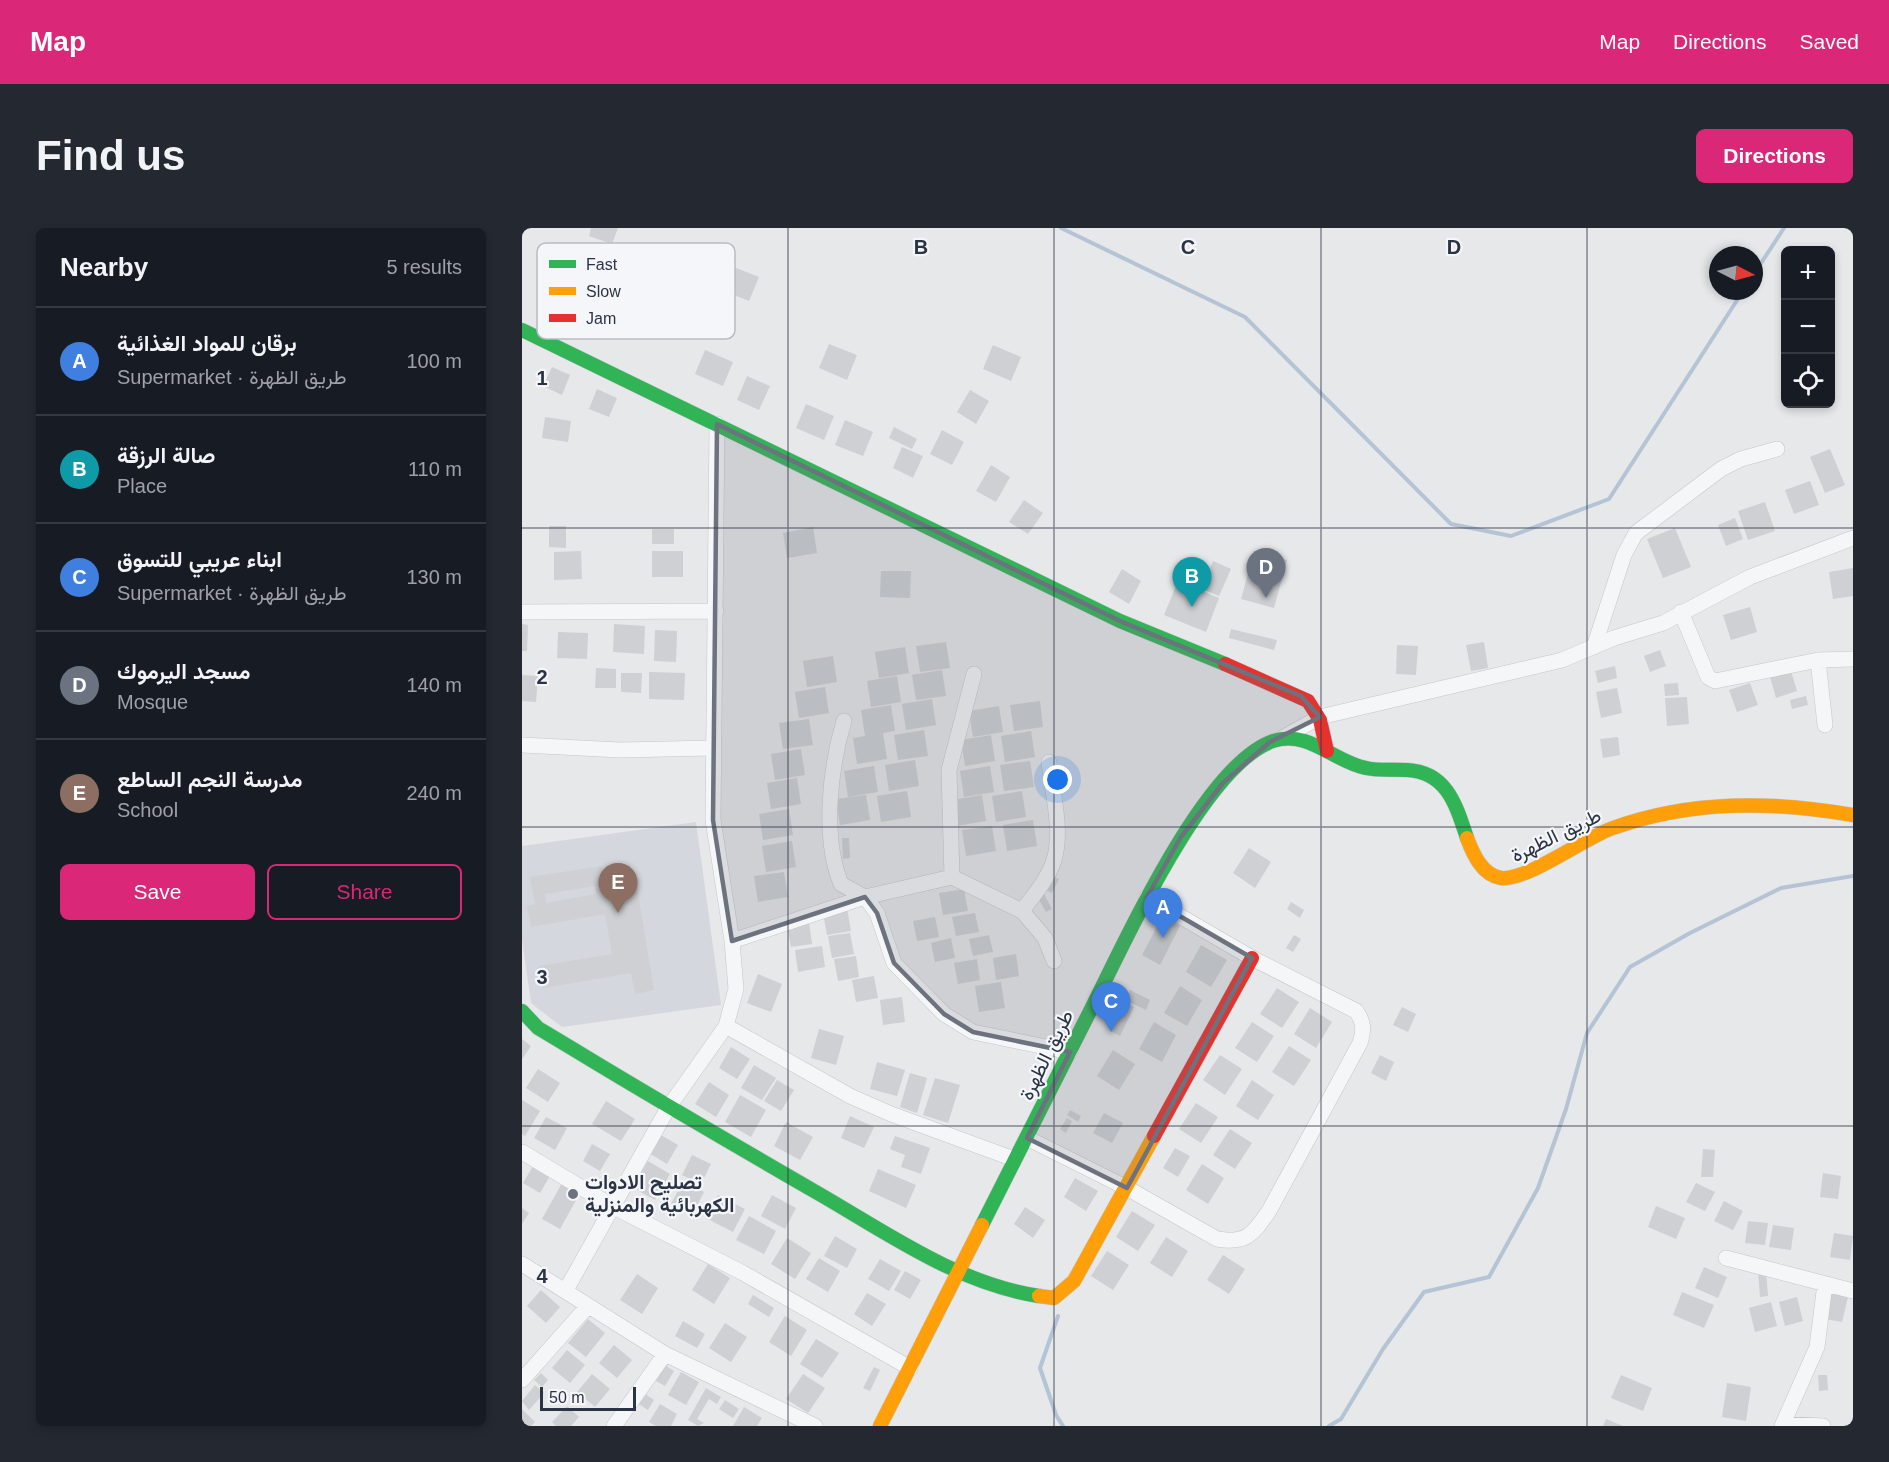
<!DOCTYPE html>
<html lang="en">
<head>
<meta charset="utf-8">
<style>
	:root { --surface:#171b24; --page:#242831; --text:#f1f3f6; --muted:#9ea1a6; --line:#363941; --accent:#db2777 }
	body { margin:0; font-family:Helvetica,Vazirmatn,sans-serif; background:var(--page); color:var(--text) }
	.controls { position:absolute; right:18px; top:18px; display:grid; overflow:hidden; border-radius:9px; box-shadow:0 3px 9px #0003 }
	.controls button { width:54px; height:54px; display:grid; place-items:center; padding:0; border:0; border-bottom:2px solid var(--line); background:var(--surface); color:var(--text); font:30px sans-serif }
	.compass { position:absolute; left:1187px; top:18px; width:54px; height:54px; border-radius:50%; background:var(--surface); box-shadow:0 3px 9px #0003; rotate:96deg }
	.scale { position:absolute; left:18px; bottom:15px; width:96px; box-sizing:border-box; padding-left:6px; border:3px solid #2b3445; border-top:0; font-size:16px; line-height:21px; white-space:nowrap; color:#2b3445; -webkit-text-stroke:4px #f4f6f9; paint-order:stroke }
	.you { position:absolute; left:536px; top:552px; width:21px; height:21px; margin:-15px; border:4px solid #fff; border-radius:50%; background:#1a73e8; box-shadow:0 0 0 9px #1a73e833 }
	.badge { display:grid; place-items:center; width:39px; height:39px; border-radius:50%; background:var(--accent); color:#fff; font-size:20px; font-weight:700 }
	.pin { position:absolute; translate:-50% -50px; filter:drop-shadow(0 2px 3px #0008) }
	.pin::after { content:''; position:absolute; top:32px; width:21px; height:18px; background:inherit; clip-path:polygon(0 0,100% 0,50% 100%) }
	.list { margin:0; padding:0; list-style:none }
	h2 { display:flex; justify-content:space-between; align-items:center; height:78px; margin:0; padding:0 24px; font-size:26px }
	h2 small { font-size:20px; font-weight:400; color:var(--muted) }
	.list li { display:grid; grid-template-columns:39px 1fr auto; gap:18px; align-items:center; box-sizing:border-box; height:108px; padding:0 24px; border-top:2px solid var(--line) }
	.list b { display:block; font-size:22px; white-space:nowrap }
	.list p { margin:0; font-size:20px; white-space:nowrap; color:var(--muted) }
	.list em { font-size:20px; font-style:normal; color:var(--muted) }
	.actions { display:flex; gap:12px; padding:18px 24px }
	.actions a { flex:1; padding:14px 0; border:2px solid var(--accent); border-radius:9px; text-align:center; font-size:21px; color:var(--accent) }
	.actions .main { background:var(--accent); color:#fff }
	.icon { flex:none; width:33px; height:33px; fill:none; stroke:currentColor; stroke-width:2; stroke-linecap:round; stroke-linejoin:round }
	.map { position:relative; flex:none; width:1331px; height:1198px; overflow:hidden; border-radius:9px }
	header { display:flex; align-items:center; gap:36px; box-sizing:border-box; height:84px; padding:0 30px; background:var(--accent); color:#fff }
	header strong { font-size:28px }
	nav { display:flex; gap:33px; margin-inline-start:auto; font-size:21px }
	.intro { display:flex; align-items:center; justify-content:space-between; box-sizing:border-box; height:144px; padding:0 36px }
	h1 { margin:0; font-size:42px }
	.button { padding:15px 27px; border-radius:9px; background:var(--accent); color:#fff; font-size:21px; font-weight:700 }
	main { display:flex; gap:36px; padding:0 36px }
	aside { flex:1; background:var(--surface); border-radius:9px; box-shadow:0 3px 9px #0003 }
	.map>svg:first-child { display:block }
</style>
</head>
<body>
<header>
<strong>Map</strong>
<nav><a>Map</a><a>Directions</a><a>Saved</a></nav>
</header>
<div class="intro"><h1>Find us</h1><a class="button">Directions</a></div>
<main>
<aside>
<h2>Nearby<small>5 results</small></h2>
<ul class="list">
<li><span class="badge" style="background:#3f7fe0">A</span><div><b>برقان للمواد الغذائية</b><p>Supermarket · طريق الظهرة</p></div><em>100 m</em></li>
<li><span class="badge" style="background:#0f9aa8">B</span><div><b>صالة الرزقة</b><p>Place</p></div><em>110 m</em></li>
<li><span class="badge" style="background:#3f7fe0">C</span><div><b>ابناء عريبي للتسوق</b><p>Supermarket · طريق الظهرة</p></div><em>130 m</em></li>
<li><span class="badge" style="background:#6b7280">D</span><div><b>مسجد اليرموك</b><p>Mosque</p></div><em>140 m</em></li>
<li><span class="badge" style="background:#8d6e63">E</span><div><b>مدرسة النجم الساطع</b><p>School</p></div><em>240 m</em></li>
</ul>
<div class="actions"><a class="main">Save</a><a>Share</a></div>
</aside>
<div class="map">
<svg width="1331" height="1198" viewBox="0 0 1331 1198">
	<rect width="100%" height="100%" fill="#e6e8ea"/>
	<path fill="#d4d7dd" d="M174,594L199,777L40,799L9,775L0,711V618Z"/>
	<g fill="none" stroke-linecap="round" stroke-linejoin="round">
		<path stroke="#b4c4d5" stroke-width="4" d="M539,0L723,89L929,296L989,308L1087,271L1221,63
			M1232,46L1262,0
			M536,1088L518,1140L534,1187L541,1198
			M807,1198L819,1191L861,1121L902,1064L967,1049L1016,960L1044,881L1065,805L1108,739L1168,705L1259,660L1331,648"/>
	</g>
	<path fill="#ced0d3" fill-rule="evenodd" d="M69,0H96L90,16L67,8Z
		M209,38L237,49L227,73L199,62Z
		M307,116L335,127L325,152L297,140Z
		M471,117L499,129L489,153L461,141Z
		M183,122L211,134L201,158L173,146Z
		M30,139L48,147L40,167L21,158Z
		M225,148L248,158L237,182L215,172Z
		M75,161L95,170L87,189L67,181Z
		M448,162L467,173L454,196L435,184Z
		M284,176L312,188L302,212L274,200Z
		M23,189L49,193L46,214L20,210Z
		M323,192L351,204L341,228L313,217Z
		M372,199L395,211L390,221L367,210Z
		M420,202L442,214L430,237L408,226Z
		M380,219L401,228L391,250L371,240Z
		M1308,221L1323,257L1303,265L1288,229Z
		M469,237L488,249L474,274L454,263Z
		M1288,253L1297,277L1272,286L1263,262Z
		M502,272L521,285L506,306L487,294Z
		M1243,274L1253,303L1226,312L1216,283Z
		M1213,290L1221,311L1204,318L1196,297Z
		M27,298H44V320L27,319Z
		M291,299L295,325L265,330L261,305Z
		M1153,300L1169,339L1141,350L1125,311Z
		M130,301H152V316H130Z
		M59,323L60,351L32,352V324Z
		M130,323H161V349H130Z
		M732,323L765,332L752,380L719,371Z
		M691,333L709,341L697,368L680,361Z
		M1331,340V368L1311,371L1307,344Z
		M600,341L619,353L607,376L587,364Z
		M359,343H389L388,370L358,369Z
		M656,353L697,370L684,404L642,387Z
		M1228,379L1235,404L1209,412L1201,387Z
		M0,396L6,397L5,423H0Z
		M92,396L123,398L122,426L91,424Z
		M709,401L755,412L752,422L707,410Z
		M133,402L155,403L154,434L132,433Z
		M36,404L66,405L65,431L35,430Z
		M424,414L428,440L398,444L394,418Z
		M962,414L966,440L949,443L944,417Z
		M875,417L896,418L894,447L874,446Z
		M383,419L387,445L357,450L353,424Z
		M1138,422L1144,438L1128,444L1122,428Z
		M311,428L315,454L285,459L281,433Z
		M1093,438L1095,450L1076,455L1073,443Z
		M74,440L94,441V460H73Z
		M420,442L424,468L394,472L390,447Z
		M1269,443L1275,463L1254,470L1248,449Z
		M127,444L163,445L162,472L127,471Z
		M99,445H120L119,465L99,464Z
		M0,447L16,448L14,474L0,473Z
		M375,448L379,474L349,479L345,453Z
		M1156,455L1157,467L1143,468L1142,456Z
		M1228,455L1236,477L1215,484L1207,462Z
		M303,459L307,485L277,490L273,464Z
		M1095,460L1100,485L1079,490L1074,464Z
		M1284,468L1286,477L1270,481L1268,472Z
		M1165,469L1167,496L1145,498L1143,470Z
		M410,471L414,497L384,502L380,476Z
		M518,473L521,499L492,503L488,477Z
		M369,477L373,503L361,505L365,531L335,536L331,510L343,508L339,482Z
		M477,478L481,504L451,509L447,483Z
		M287,491L291,517L261,521L257,495Z
		M402,502L406,528L376,532L372,507Z
		M509,503L513,529L483,534L479,508Z
		M469,507L473,533L443,538L439,512Z
		M1096,509L1098,527L1081,530L1078,511Z
		M279,521L283,547L253,552L249,526Z
		M393,532L397,558L367,563L363,537Z
		M508,533L512,559L482,563L478,537Z
		M352,538L356,564L326,569L322,543Z
		M468,538L472,564L442,569L438,543Z
		M275,550L279,576L249,581L245,555Z
		M385,563L389,589L359,594L355,568Z
		M500,563L504,589L474,594L470,568Z
		M344,567L348,592L318,597L314,571Z
		M460,567L464,593L434,598L430,572Z
		M267,581L271,607L241,612L237,586Z
		M511,592L515,618L485,623L481,597Z
		M470,598L474,623L444,628L440,602Z
		M320,610H327L328,630L321,631Z
		M270,613L274,639L244,644L240,618Z
		M727,620L749,634L733,660L711,645Z
		M80,638L84,665L91,663L89,652L113,648L132,762L113,766L109,745L21,760L17,738L90,726L83,686L9,699L5,678L13,676L8,649ZM73,658L74,666L24,675L23,666Z
		M262,644L266,669L236,674L232,648Z
		M531,648L537,651L530,665L524,662Z
		M442,661L446,683L421,687L417,665Z
		M522,666L530,681L524,684L516,670Z
		M769,674L782,682L778,690L765,681Z
		M325,680L329,703L305,707L301,685Z
		M453,685L457,704L434,708L430,689Z
		M413,689L417,709L395,713L391,693Z
		M640,689L658,698L638,737L620,727Z
		M287,694L290,716L269,719L265,698Z
		M328,705L332,726L310,730L306,708Z
		M467,707L471,724L451,728L447,711Z
		M772,707L779,711L771,724L764,720Z
		M429,710L433,730L413,734L409,715Z
		M679,717L705,732L689,759L664,744Z
		M300,718L303,739L276,744L273,722Z
		M494,726L497,748L474,752L471,730Z
		M334,728L337,749L316,753L312,731Z
		M455,731L458,752L436,756L432,735Z
		M236,746L260,756L249,784L225,775Z
		M352,748L356,770L334,774L330,752Z
		M479,754L483,780L457,784L453,758Z
		M658,758L680,772L665,798L642,785Z
		M755,760L777,774L760,800L738,786Z
		M608,762L628,772L624,782L603,772Z
		M380,769L383,794L361,797L358,772Z
		M603,774L612,779L598,808L589,803Z
		M880,779L894,786L886,804L871,797Z
		M788,780L810,794L794,820L772,806Z
		M632,794L654,807L640,834L617,821Z
		M730,794L752,808L735,834L713,820Z
		M297,801L322,808L314,837L289,830Z
		M0,811L9,818L0,831Z
		M767,818L789,832L772,858L750,844Z
		M209,819L228,831L215,851L197,840Z
		M591,822L613,836L597,862L575,848Z
		M698,827L720,841L703,867L681,852Z
		M858,827L872,834L864,853L849,845Z
		M355,834L383,842L375,868L348,861Z
		M232,837L254,850L240,872L219,860Z
		M16,841L38,855L26,874L4,860Z
		M388,845L405,850L395,885L378,879Z
		M413,850L438,857L426,895L401,887Z
		M255,852L272,862L259,883L242,873Z
		M730,852L752,867L736,892L714,878Z
		M187,854L207,867L194,889L173,876Z
		M218,867L244,882L229,909L203,894Z
		M0,872L18,883L3,908L0,906Z
		M84,873L113,891L99,913L70,896Z
		M674,875L696,889L679,915L657,901Z
		M548,882L559,888L556,894L545,887Z
		M582,885L601,895L590,915L571,905Z
		M328,888L352,899L342,920L319,910Z
		M24,889L45,900L33,922L12,910Z
		M545,890L550,893L544,905L538,901Z
		M264,894L291,909L278,932L252,918Z
		M708,901L730,915L713,941L691,927Z
		M137,906L156,917L145,936L127,925Z
		M373,908L408,920L399,946L379,939L383,927L368,921Z
		M70,916L88,926L78,943L61,933Z
		M653,920L668,928L656,949L641,940Z
		M1181,921L1193,922L1191,949H1179Z
		M170,927L189,936L179,956L160,947Z
		M126,933L148,946L133,972L110,959Z
		M680,936L702,950L686,976L664,962Z
		M11,938L28,948L18,965L1,955Z
		M356,941L394,957L384,980L347,963Z
		M1301,945L1319,948L1316,971L1298,969Z
		M553,950L576,963L564,983L542,969Z
		M161,953L182,964L170,987L149,976Z
		M40,955L58,965L38,1001L20,991Z
		M1174,955L1193,964L1183,983L1164,974Z
		M196,967L223,981L211,1004L184,990Z
		M250,967L274,980L263,1001L239,988Z
		M1202,973L1221,983L1211,1002L1192,993Z
		M1134,978L1163,990L1154,1011L1126,999Z
		M503,979L523,992L511,1010L492,996Z
		M0,980L7,985L0,996Z
		M610,983L633,997L616,1023L594,1009Z
		M227,988L254,1003L242,1026L214,1012Z
		M1226,993L1246,995L1243,1017L1223,1015Z
		M1251,997L1272,1000L1269,1022L1247,1019Z
		M1312,1005L1331,1008L1328,1032L1308,1029Z
		M313,1008L335,1021L325,1040L302,1028Z
		M644,1009L666,1023L650,1049L628,1035Z
		M265,1010L289,1025L273,1051L249,1036Z
		M585,1023L607,1037L591,1062L569,1048Z
		M701,1027L723,1041L707,1066L685,1052Z
		M297,1030L318,1043L306,1064L284,1051Z
		M358,1031L379,1043L367,1063L346,1051Z
		M186,1036L208,1050L192,1076L170,1062Z
		M1182,1039L1205,1049L1196,1070L1173,1060Z
		M383,1043L399,1052L388,1071L372,1062Z
		M1236,1043H1244L1246,1068L1238,1069Z
		M115,1046L136,1060L120,1086L98,1072Z
		M19,1062L38,1079L24,1095L5,1078Z
		M1160,1064L1192,1077L1182,1100L1151,1087Z
		M345,1065L364,1076L350,1098L332,1086Z
		M1309,1065L1326,1069L1320,1094L1303,1091Z
		M231,1067L252,1080L247,1089L226,1076Z
		M1275,1069L1281,1093L1263,1098L1257,1074Z
		M1249,1074L1255,1098L1233,1104L1227,1080Z
		M263,1088L285,1102L269,1128L247,1114Z
		M66,1091L83,1105L64,1129L46,1115Z
		M161,1093L183,1106L175,1120L153,1108Z
		M203,1095L225,1109L209,1134L187,1120Z
		M294,1111L317,1125L300,1150L278,1136Z
		M92,1117L110,1132L95,1150L77,1135Z
		M45,1122L63,1137L48,1155L30,1140Z
		M143,1137L152,1143L143,1158L134,1153Z
		M352,1139L358,1142L348,1163L341,1160Z
		M159,1144L177,1154L164,1177L146,1167Z
		M19,1145L26,1152L20,1159L12,1152Z
		M70,1146L88,1161L73,1179L55,1164Z
		M281,1146L303,1160L286,1185L264,1171Z
		M1099,1147L1130,1160L1121,1183L1089,1170Z
		M1296,1147H1305L1306,1162L1297,1163Z
		M1205,1155L1229,1159L1224,1193L1200,1189Z
		M13,1157L22,1165L7,1182L0,1173Z
		M184,1160L199,1169L195,1176L187,1171L175,1191L182,1195L176,1198L166,1192Z
		M122,1165L132,1172L126,1182L115,1175Z
		M203,1172L217,1181L211,1190L197,1181Z
		M138,1176L155,1186L149,1198H134L127,1194Z
		M45,1178L57,1189L49,1198H34L30,1194Z
		M222,1179L240,1190L235,1198H211Z
		M0,1181L13,1194L9,1198H0Z
		M1084,1191L1101,1198H1081Z"/>
	<g fill="none" stroke-linecap="round" stroke-linejoin="round">
		<g stroke="#c4c6c8" stroke-width="16">
			<path id="street" d="M0,384L194,383
				M1159,384L1186,449L1193,453L1296,432L1331,431
				M1072,419L1102,327L1114,305L1199,241L1219,231L1255,221
				M1296,432L1303,497
				M322,493C308,540 300,609 319,656L343,669L430,649L500,683L523,710L532,733
				M760,510L798,489L1040,432L1092,410L1141,395L1228,349L1331,310
				M0,517L98,522L191,520
				M430,649L427,542L452,446
				M500,683C512,667 526,651 532,632C541,602 530,564 527,534
				M210,713L343,669L355,685L372,735L422,786L451,804L548,824
				M204,798L328,868L369,886L492,931
				M505,910L605,960L695,1011C725,1016 731,1006 747,983L838,815C842,802 842,794 834,783L730,730L625,669
				M0,924L90,978L221,1045L388,1140
				M1204,1030L1331,1063
				M0,1036L143,1126L293,1198
				M44,1062L146,880L204,798L214,761L210,713L191,592L195,196
				M0,1152L65,1079
				M1261,1196L1301,1198
				M92,1198L143,1126
				M1260,1198L1295,1119L1303,1056"/>
		</g>
		<g stroke="#c4c6c8" stroke-width="15">
			<path id="fast" d="M0,102L598,393L703,436
				M0,783L16,800L51,821C133,871 216,919 299,967C368,1007 437,1056 517,1068
				M460,997C494,930 528,863 562,795C597,728 679,538 751,513C786,501 812,534 844,540C857,543 871,541 885,542C925,544 934,577 945,610"/>
		</g>
		<g stroke="#c4c6c8" stroke-width="15">
			<path id="slow" d="M945,610C951,626 960,647 979,650C1005,653 1062,610 1091,600C1169,572 1250,573 1331,587
				M517,1068L532,1070L552,1053L632,908
				M358,1198L460,997"/>
		</g>
		<g stroke="#c4c6c8" stroke-width="15">
			<path id="jam" d="M703,436L786,473L798,492L805,523
				M632,908L730,730"/>
		</g>
		<use href="#street" stroke="#f5f6f7" stroke-width="15"/>
		<use href="#fast" stroke="#30b455" stroke-width="14"/>
		<use href="#slow" stroke="#ff9f0a" stroke-width="14"/>
		<use href="#jam" stroke="#e5322d" stroke-width="14"/>
	</g>
	<path fill="#6c737f" fill-opacity="0.2" stroke="#6c737f" stroke-width="4.5" stroke-linejoin="round" d="M195,196L598,393L779,468L798,489L748,514L701,555L659,609L625,669L730,730L605,960L505,910L548,824L451,804L422,786L372,735L355,685L343,669L210,713L191,592Z"/>
	<path fill="none" stroke="#2b3445" stroke-width="1.5" stroke-opacity="0.55" d="M266,0V1198M532,0V1198M799,0V1198M1065,0V1198M0,300H1331M0,599H1331M0,898H1331"/>
	<circle fill="#6c737f" stroke="#f4f6f9" stroke-width="2" cx="51" cy="966" r="6"/>
	<g text-anchor="middle" stroke-width="4.5" stroke-linejoin="round" paint-order="stroke">
		<g font-size="20" fill="#2b3445" stroke="#f4f6f9">
			<text transform="translate(1034 607) rotate(-26)" y="7">طريق الظهرة</text>
			<text transform="translate(524 827) rotate(-64)" y="7">طريق الظهرة</text>
		</g>
		<g font-size="20" font-weight="bold" fill="#2b3445" stroke="#f4f6f9" text-anchor="start">
			<text x="63" y="961">تصليح الادوات<tspan x="63" dy="23">الكهربائية والمنزلية</tspan></text>
		</g>
	</g>
	<rect x="15" y="15" width="198" height="96" rx="9" fill="#f4f6f9" stroke="#b8bcc3" stroke-width="1.5"/>
	<rect x="27" y="32" width="27" height="8" fill="#30b455"/>
	<rect x="27" y="59" width="27" height="8" fill="#ff9f0a"/>
	<rect x="27" y="86" width="27" height="8" fill="#e5322d"/>
	<g font-size="16" fill="#2b3445">
		<text x="64" y="42">Fast</text>
		<text x="64" y="69">Slow</text>
		<text x="64" y="96">Jam</text>
	</g>
	<g font-size="20" text-anchor="middle" font-weight="bold" fill="#2b3445" stroke="#f4f6f9" stroke-width="4.5" stroke-linejoin="round" paint-order="stroke">
		<text x="399" y="26">B</text>
		<text x="666" y="26">C</text>
		<text x="932" y="26">D</text>
		<text x="20" y="157">1</text>
		<text x="20" y="456">2</text>
		<text x="20" y="756">3</text>
		<text x="20" y="1055">4</text>
	</g>
</svg>
<div class="controls">
<button>+</button>
<button>−</button>
<button><svg class="icon" aria-label="locate" viewBox="0 0 24 24"><circle cx="12" cy="12" r="6"/><path d="M12 2v4M12 18v4M2 12h4M18 12h4"/></svg></button>
</div>
<svg class="compass" viewBox="-18 -18 36 36"><path d="M0-13l5 13h-10z" fill="#e53935"/><path d="M0 13l5-13h-10z" fill="#9ea1a6"/></svg>
<div class="scale">50 m</div>
<div class="you"></div>
<div class="pin badge" style="left:641px;top:710px;background:#3f7fe0">A</div>
<div class="pin badge" style="left:670px;top:379px;background:#0f9aa8">B</div>
<div class="pin badge" style="left:589px;top:804px;background:#3f7fe0">C</div>
<div class="pin badge" style="left:744px;top:370px;background:#6b7280">D</div>
<div class="pin badge" style="left:96px;top:685px;background:#8d6e63">E</div>
</div>
</main>
</body>
</html>
